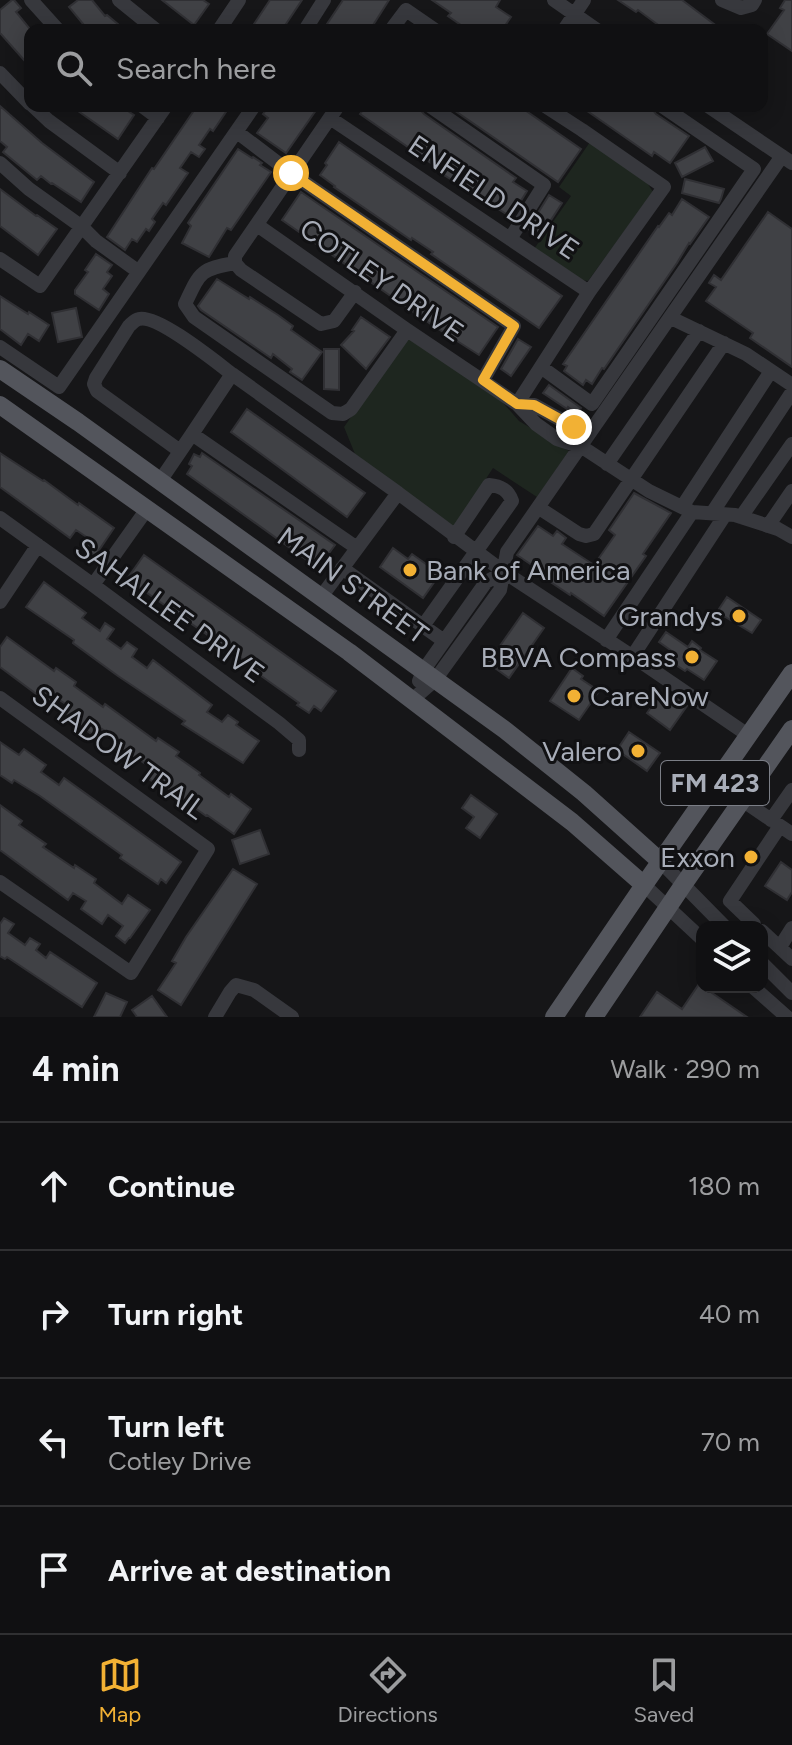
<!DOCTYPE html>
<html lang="en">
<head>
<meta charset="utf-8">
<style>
	:root { --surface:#101012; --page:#19191b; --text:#f1f3f6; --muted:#9c9d9f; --line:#303032; --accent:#f2b134 }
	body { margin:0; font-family:Figtree,sans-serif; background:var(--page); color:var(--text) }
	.controls { position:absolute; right:24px; bottom:24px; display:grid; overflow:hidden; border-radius:16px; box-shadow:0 4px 20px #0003 }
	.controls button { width:72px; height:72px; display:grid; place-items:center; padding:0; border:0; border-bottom:2px solid var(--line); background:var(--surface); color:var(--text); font:40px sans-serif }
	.stop { position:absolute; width:24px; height:24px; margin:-18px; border:6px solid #f2b134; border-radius:50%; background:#fff }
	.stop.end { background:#f2b134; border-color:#fff; box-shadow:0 2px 8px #0008 }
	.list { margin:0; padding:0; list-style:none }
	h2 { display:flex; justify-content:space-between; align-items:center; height:104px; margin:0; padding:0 32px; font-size:34px }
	h2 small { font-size:26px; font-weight:400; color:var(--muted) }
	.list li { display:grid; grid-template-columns:52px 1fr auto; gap:24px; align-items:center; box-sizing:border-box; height:128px; padding:0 32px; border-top:2px solid var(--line) }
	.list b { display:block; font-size:30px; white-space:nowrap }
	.list p { margin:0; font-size:26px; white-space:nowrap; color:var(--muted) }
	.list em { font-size:26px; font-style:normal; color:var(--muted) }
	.icon { flex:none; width:44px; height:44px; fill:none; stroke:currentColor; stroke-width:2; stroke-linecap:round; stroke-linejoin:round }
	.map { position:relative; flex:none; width:792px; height:1017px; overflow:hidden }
	.search { position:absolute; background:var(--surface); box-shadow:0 4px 20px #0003; left:24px; right:24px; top:24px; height:88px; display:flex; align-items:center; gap:20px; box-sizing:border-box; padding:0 28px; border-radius:16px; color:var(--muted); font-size:30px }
	.sheet { height:616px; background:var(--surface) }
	nav { display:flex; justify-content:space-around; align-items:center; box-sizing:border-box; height:112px; border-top:2px solid var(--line); background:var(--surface); font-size:22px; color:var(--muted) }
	nav a { display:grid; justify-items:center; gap:4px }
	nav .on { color:var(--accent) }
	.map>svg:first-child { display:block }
</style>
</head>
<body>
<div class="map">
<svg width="792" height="1017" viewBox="0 0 792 1017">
	<rect width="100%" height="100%" fill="#161618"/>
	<path fill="#1e261f" d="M590,142L646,181L653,192L588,281L582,280L534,249L571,196L559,187Z
		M408,336L499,398L519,421L569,451L537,497L493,468L454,528L355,454L344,427Z"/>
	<path fill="#404145" stroke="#303034" stroke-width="2" d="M12,0H14L21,8L16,12L30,29V64L25,59L24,60L0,33V10Z
		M78,0H92L105,16L107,15L125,30H88L69,7Z
		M162,0H203L209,4L194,25Z
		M270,0H302L282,30H250Z
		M343,0H389L370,30H323Z
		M432,0H500L496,7L511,17L502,30H468L448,16L451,13Z
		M618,0H682L722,30H665L638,10L636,12Z
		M785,0H792V51L767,34L784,10L780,8Z
		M0,106L42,143L94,182L81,202L52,183L51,184L41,176L37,180L3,152L7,147L0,141Z
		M71,106H120L134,115L118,139Z
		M197,106H230L213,131L210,129L199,145L205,149L199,157L191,152L180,168L188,173L166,205L163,203L152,219L155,222L149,231L146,229L137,242L132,239L125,250L107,237L152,168L154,169Z
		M269,106H319L286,153L257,133L268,118L263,114Z
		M366,106H417L424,114L516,178L513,182L527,191L511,217L436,170L438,168L360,114Z
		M448,106H519L581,149L558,182Z
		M580,106H650L656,114L689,136L670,163L654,152L652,156Z
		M339,142L562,296L539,328L447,265L431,254L433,252L412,238L411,240L334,187L335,186L320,175L327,165L325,163Z
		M705,147L713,161L682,177L675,163Z
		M238,149L252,158L253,157L262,163L260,165L271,172L231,230L227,228L209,257L182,243L191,226L188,223Z
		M685,179L724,189L721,199L719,203L682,193Z
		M0,189L36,216L37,215L57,229L38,255L0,226Z
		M301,192L498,327L479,355L432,325L282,220Z
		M549,195L562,203L540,237L528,229Z
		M682,199L709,217L690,244L689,243L677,263L604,369L602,368L592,384L586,380L583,385L564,371L567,366L563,364L658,226L659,227L669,213L672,215Z
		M768,212L792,229V367L750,338L753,333L706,301L716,287L709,283L714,275L721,280Z
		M96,254L112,265L107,272L112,276L103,289L109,294L99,310L75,294V290L88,272L85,270Z
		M217,279L249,299L250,297L278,315L293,326L291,330L322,352L302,380L290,372L292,369L273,354L271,358L201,310L198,306Z
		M0,296L28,314L29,312L49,325L39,341L28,334L21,345L0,329Z
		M76,308L82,337L58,342L52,313Z
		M361,317L390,337L366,369L341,345L354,331L352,330Z
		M518,339L531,347L511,376L501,369Z
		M324,349H339V390L324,389Z
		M549,385L581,408L577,414L568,407L567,409L543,393Z
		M247,409L365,493L347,517L231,432Z
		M0,453L43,481L44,480L78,505L79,503L114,528L95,556L85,549L91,540L76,530L70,538L0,487Z
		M202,453L335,545L318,568L187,474L192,466L189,464L194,454L200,457Z
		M634,493L671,513L643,554L646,556L604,616L571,593L570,595L546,579L548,576L517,555L538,526L553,536L557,531L566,538L562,544L594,565L615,535L609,530Z
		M393,548L408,559L412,554L440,574L423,598L380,567Z
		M144,555L336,691L321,711L314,706L309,713L297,705L299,703L250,668L252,666L127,579Z
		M44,582L86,613L82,618L100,631L105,623L114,629L107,639L121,649L127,642L137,649L132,657L147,668L153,660L212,705L207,712L222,722L228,715L238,722L236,725L259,741L243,763L182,724L185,721L118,676L73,643L74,640L26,607Z
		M727,597L761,620L752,633L717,612Z
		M523,613L544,628L509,678L488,663Z
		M666,632L688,647L692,641L701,648L700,650L717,661L704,680L687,669L685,671L676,665L677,662L673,659L676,654L659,642Z
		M7,637L54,671L56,668L76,682L74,686L103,707L105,704L156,741L158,738L179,752L176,756L200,773L199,775L229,797L231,794L251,809L234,834L207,815L206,816L158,781L156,784L145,776L151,768L137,758L133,764L113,750L119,741L102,729L97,738L62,713L67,705L52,695L47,702L0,667V647Z
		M572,668L583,676L581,679L599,691L579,720L550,701Z
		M672,695L687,706L670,730L647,713L658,698L666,703Z
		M629,732L660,753L647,771L617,750Z
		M0,742L19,755L24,749L46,765L41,772L59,785L64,778L181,862L166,883L161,879L158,884L120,858L122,855L40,796L14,780L12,783L0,775Z
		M471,795L497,814L480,838L466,828L474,817L462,808Z
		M0,805L22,821L19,825L46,844L43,847L74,868L75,865L96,879L94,883L122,904L128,895L150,910L130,938H129L125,943L116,936L123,926L108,915L102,924L81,909L86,901L73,893L68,900L0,850Z
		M260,830L269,854L240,864L232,840Z
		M781,862L792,870V892L787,900L765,886Z
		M233,869L257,884L181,1005L158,990L176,963L172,961L186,937Z
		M4,918L14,924L8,933L25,945L30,938L40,944L36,950L46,958L50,952L97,983L82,1007L7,957L5,959L0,956V924Z
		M699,984L747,1017H640L657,992L682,1009Z
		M106,993L127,1002L120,1017H94Z
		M152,996L167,1017H137L132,1010Z"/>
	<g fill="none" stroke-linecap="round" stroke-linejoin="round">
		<path stroke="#37383d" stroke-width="14" d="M31,0L58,30
			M119,0L156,30
			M554,0L597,30
			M722,0L741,8L752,5L755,0
			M219,30L239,0
			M305,30L324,0
			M391,30L406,10L435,30
			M564,30L584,0
			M0,73L30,104
			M33,106L49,121L120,173
			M142,106L158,118
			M430,106L544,185L510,239
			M708,106L792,163
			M330,118L589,292
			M237,132L291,173L514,326L483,380
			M0,163L29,189L82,227L96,241L139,272
			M257,225L407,330L517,404L536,424L557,439L582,447L649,491L692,512L735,515L778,529L792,537
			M0,259L40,286L166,106
			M235,263C200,269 200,272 185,304L194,317L332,413L343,414L351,409L407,330
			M235,263V256L338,106
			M235,263L241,270L321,324L334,321L355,292
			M671,318L746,354L792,385
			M0,347L59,387L254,106
			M541,367L592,404L754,169L662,106
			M517,404L589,292L664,187L582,130L545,106
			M517,404L534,405L574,427L582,447
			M192,434L232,374L398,493
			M180,451L97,391L94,384L96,378L129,326C133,323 134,320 139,319C157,314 216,362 232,374
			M607,464L699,331
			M160,481L192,434L357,548
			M682,507L771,371
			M539,508L579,534L586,536L594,534L724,343
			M712,513L792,392
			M741,517L792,444
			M0,518L93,585L279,723L299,740V750
			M768,526L792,491
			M342,568L444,641
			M93,585L147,509
			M321,597L398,493L504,572L644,664L748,735
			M0,602L38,545
			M423,626L512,501C508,490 501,486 489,485L454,537
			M606,640L692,512
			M632,657L725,515
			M419,681L423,671L486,582L504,572
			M0,698L208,849L131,973L0,882
			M412,700L435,680L500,590L507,552L782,156
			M742,800L792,834
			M771,820L792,790
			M661,862L725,927
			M644,885L702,939
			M754,924L730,901L780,826
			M762,931L792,959
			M780,947L792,928
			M762,963L792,993
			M753,987L787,1017
			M215,1017L230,992L236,985L254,990L292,1017"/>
		<path stroke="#53555c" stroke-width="18" d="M0,369L78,422L505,730L584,793L661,862
			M0,405L349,652L572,822L644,885
			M554,1017L644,885L792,673
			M594,1017L683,885L792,729"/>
	</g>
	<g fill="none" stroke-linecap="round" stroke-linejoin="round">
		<path stroke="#f2b134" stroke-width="10" d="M291,173L514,326L483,380L517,404L534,405L574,427"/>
	</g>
	<g fill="#f2b134" stroke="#111113" stroke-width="3">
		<circle cx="410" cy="570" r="8"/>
		<circle cx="739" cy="616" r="8"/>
		<circle cx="692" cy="657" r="8"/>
		<circle cx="574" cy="696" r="8"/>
		<circle cx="638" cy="751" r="8"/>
		<circle cx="751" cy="857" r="8"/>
	</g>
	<g text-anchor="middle" stroke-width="6" stroke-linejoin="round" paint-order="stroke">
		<rect fill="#111113" stroke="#7b7e86" stroke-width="2" x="661" y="761" width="108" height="44" rx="6"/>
		<g font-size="26" font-weight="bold" fill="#a8adb8">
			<text x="715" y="792">FM 423</text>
		</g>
		<g font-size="28" fill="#a8adb8" stroke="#111113">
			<text transform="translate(494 197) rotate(34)" y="10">ENFIELD DRIVE</text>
			<text transform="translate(382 280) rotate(35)" y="10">COTLEY DRIVE</text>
			<text transform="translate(353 585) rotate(36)" y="10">MAIN STREET</text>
			<text transform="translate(170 610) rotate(36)" y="10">SAHALLEE DRIVE</text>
			<text transform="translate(119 752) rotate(36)" y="10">SHADOW TRAIL</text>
		</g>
		<g font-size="28" fill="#a8adb8" stroke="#111113" text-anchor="end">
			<text x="426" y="580" text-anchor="start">Bank of America</text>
			<text x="723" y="626">Grandys</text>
			<text x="676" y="667">BBVA Compass</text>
			<text x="590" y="706" text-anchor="start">CareNow</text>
			<text x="622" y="761">Valero</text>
			<text x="735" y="867">Exxon</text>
		</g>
	</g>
</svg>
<div class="controls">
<button><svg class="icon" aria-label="layers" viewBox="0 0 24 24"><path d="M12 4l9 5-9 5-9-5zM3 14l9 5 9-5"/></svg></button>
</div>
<div class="stop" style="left:291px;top:173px"></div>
<div class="stop end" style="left:574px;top:427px"></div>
<div class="search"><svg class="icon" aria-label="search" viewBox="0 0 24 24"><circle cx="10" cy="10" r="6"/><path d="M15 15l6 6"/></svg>Search here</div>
</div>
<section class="sheet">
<h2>4 min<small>Walk · 290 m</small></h2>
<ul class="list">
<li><svg class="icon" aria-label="ahead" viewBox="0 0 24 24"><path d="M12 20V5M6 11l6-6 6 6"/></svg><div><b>Continue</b></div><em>180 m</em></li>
<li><svg class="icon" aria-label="right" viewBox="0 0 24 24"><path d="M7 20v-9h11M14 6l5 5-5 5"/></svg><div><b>Turn right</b></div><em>40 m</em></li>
<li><svg class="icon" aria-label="left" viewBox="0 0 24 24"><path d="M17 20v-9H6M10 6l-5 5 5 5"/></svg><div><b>Turn left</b><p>Cotley Drive</p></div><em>70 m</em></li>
<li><svg class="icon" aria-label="arrive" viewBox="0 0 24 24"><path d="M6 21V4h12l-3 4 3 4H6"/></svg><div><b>Arrive at destination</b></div></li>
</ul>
</section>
<nav>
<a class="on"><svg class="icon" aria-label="map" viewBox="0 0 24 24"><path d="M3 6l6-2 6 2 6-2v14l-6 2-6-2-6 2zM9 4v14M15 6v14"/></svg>Map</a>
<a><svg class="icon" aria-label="directions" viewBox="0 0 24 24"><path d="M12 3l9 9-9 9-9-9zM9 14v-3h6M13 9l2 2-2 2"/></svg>Directions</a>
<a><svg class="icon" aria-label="saved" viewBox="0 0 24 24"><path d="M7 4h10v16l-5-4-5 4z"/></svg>Saved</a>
</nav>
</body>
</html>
